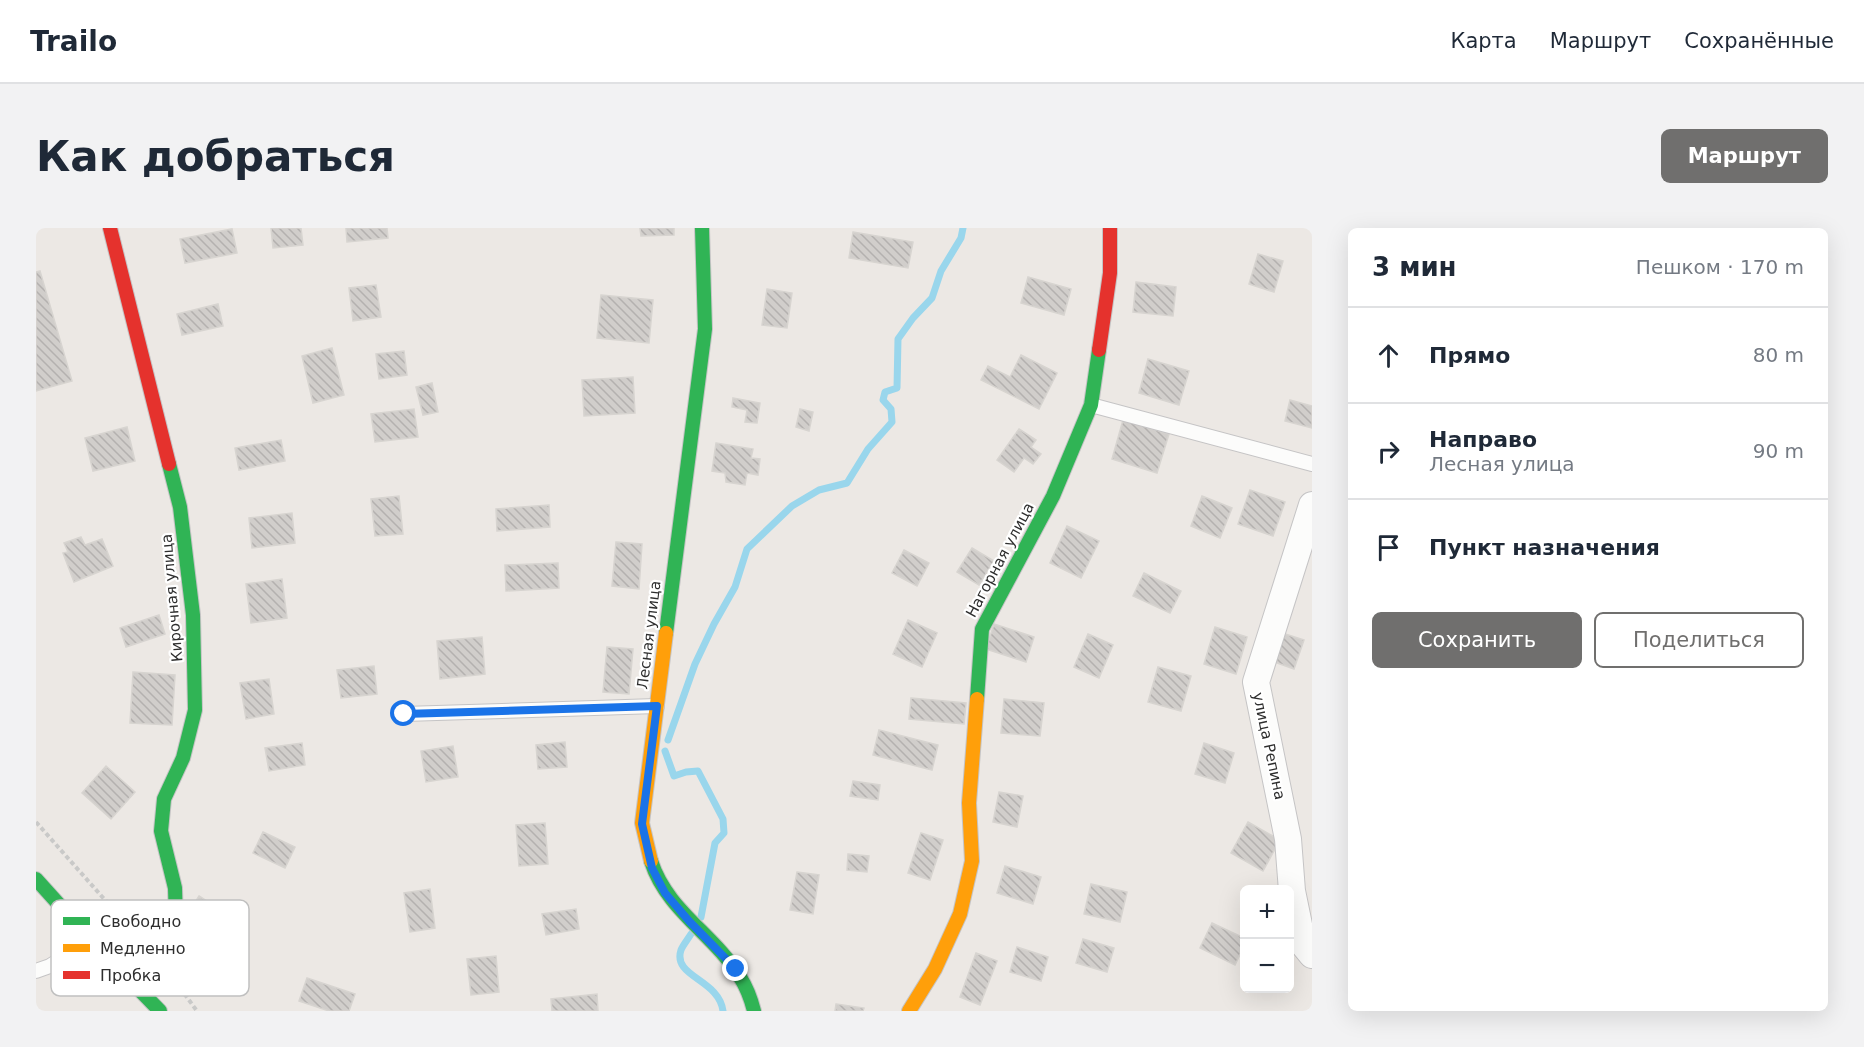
<!DOCTYPE html>
<html lang="ru">
<head>
<meta charset="utf-8">
<style>
	:root { --surface:#fff; --page:#f2f2f3; --text:#1f2937; --muted:#747a83; --line:#e0e1e3; --accent:#706f6e }
	body { margin:0; font-family:"DejaVu Sans",sans-serif; background:var(--page); color:var(--text) }
	.controls { position:absolute; right:18px; bottom:18px; display:grid; overflow:hidden; border-radius:9px; box-shadow:0 6px 24px #0002 }
	.controls button { width:54px; height:54px; display:grid; place-items:center; padding:0; border:0; border-bottom:2px solid var(--line); background:var(--surface); color:var(--text); font:30px sans-serif }
	.stop { position:absolute; width:18px; height:18px; margin:-14px; border:4px solid #1a73e8; border-radius:50%; background:#fff }
	.stop.end { background:#1a73e8; border-color:#fff; box-shadow:0 2px 6px #0008 }
	.list { margin:0; padding:0; list-style:none }
	h2 { display:flex; justify-content:space-between; align-items:center; height:78px; margin:0; padding:0 24px; font-size:26px }
	h2 small { font-size:20px; font-weight:400; color:var(--muted) }
	.list li { display:grid; grid-template-columns:39px 1fr auto; gap:18px; align-items:center; box-sizing:border-box; height:96px; padding:0 24px; border-top:2px solid var(--line) }
	.list b { display:block; font-size:22px; white-space:nowrap }
	.list p { margin:0; font-size:20px; white-space:nowrap; color:var(--muted) }
	.list em { font-size:20px; font-style:normal; color:var(--muted) }
	.actions { display:flex; gap:12px; padding:18px 24px }
	.actions a { flex:1; padding:14px 0; border:2px solid var(--accent); border-radius:9px; text-align:center; font-size:21px; color:var(--accent) }
	.actions .main { background:var(--accent); color:#fff }
	.icon { flex:none; width:33px; height:33px; fill:none; stroke:currentColor; stroke-width:2; stroke-linecap:round; stroke-linejoin:round }
	.map { position:relative; flex:none; width:1276px; height:783px; overflow:hidden; border-radius:9px }
	header { display:flex; align-items:center; gap:36px; box-sizing:border-box; height:84px; padding:0 30px; background:var(--surface); border-bottom:2px solid var(--line) }
	header strong { font-size:28px }
	nav { display:flex; gap:33px; margin-inline-start:auto; font-size:21px }
	.intro { display:flex; align-items:center; justify-content:space-between; box-sizing:border-box; height:144px; padding:0 36px }
	h1 { margin:0; font-size:42px }
	.button { padding:15px 27px; border-radius:9px; background:var(--accent); color:#fff; font-size:21px; font-weight:700 }
	main { display:flex; gap:36px; padding:0 36px }
	aside { flex:1; background:var(--surface); border-radius:9px; box-shadow:0 6px 24px #0002 }
	.map>svg:first-child { display:block }
</style>
</head>
<body>
<header>
<strong>Trailo</strong>
<nav><a>Карта</a><a>Маршрут</a><a>Сохранённые</a></nav>
</header>
<div class="intro"><h1>Как добраться</h1><a class="button">Маршрут</a></div>
<main>
<div class="map">
<svg width="1276" height="783" viewBox="0 0 1276 783">
	<defs>
		<pattern id="building-back-hatch" width="6" height="6" patternUnits="userSpaceOnUse" patternTransform="scale(1.5)"><rect width="6" height="6" fill="#d1cecb"/><path d="M-1 5l2 2M0 0l6 6M5-1l2 2" fill="none" stroke="#b4b1af"/></pattern>
	</defs>
	<rect width="100%" height="100%" fill="#ece8e4"/>
	<g fill="none" stroke-linecap="round" stroke-linejoin="round">
		<path stroke="#99d6ec" stroke-width="7" d="M632,512L659,436L678,396L699,359L711,321L756,278L783,262L811,255L832,221L856,194L855,181L847,172L849,164L861,160L862,111L877,90L896,70L905,43L925,10L927,0
			M629,523L638,548L650,544L662,543L687,591L688,605L679,615L665,689
			M655,706C652,711 647,717 645,722C636,749 683,751 687,783"/>
	</g>
	<path fill="url(#building-back-hatch)" stroke="#d7d4d0" stroke-width="1.5" d="M235,0H265L267,17L237,20Z
		M310,0H351L352,10L311,14Z
		M604,0H638V7L605,8Z
		M196,1L201,25L149,35L144,11Z
		M817,4L877,14L872,40L813,30Z
		M1222,26L1247,33L1238,64L1213,56Z
		M4,43L36,153L0,163V44Z
		M992,49L1035,61L1028,87L985,75Z
		M1100,54L1140,59L1137,88L1097,84Z
		M340,57L345,89L317,93L313,60Z
		M731,61L756,65L751,100L726,97Z
		M565,67L617,72L613,115L561,110Z
		M182,76L187,98L146,107L141,86Z
		M296,120L308,167L277,175L266,128Z
		M368,123L371,147L343,151L340,126Z
		M985,127L1021,145L1003,181L945,152L952,138L974,149Z
		M1112,131L1153,143L1143,177L1103,165Z
		M597,149L599,185L548,188L546,152Z
		M396,155L402,184L387,187L380,159Z
		M697,170L724,175L721,195L709,194L711,182L696,179Z
		M1254,172L1276,178V200L1249,193Z
		M378,181L382,209L339,214L335,186Z
		M764,181L777,184L773,203L760,199Z
		M1087,192L1133,206L1121,245L1076,231Z
		M91,199L99,233L57,243L49,210Z
		M983,201L1000,212L995,219L1005,226L997,236L988,230L978,244L961,232Z
		M245,212L249,233L203,242L199,220Z
		M680,215L717,221L715,230L724,231L722,247L711,245L709,257L690,254L689,245L676,243Z
		M1214,262L1249,274L1237,308L1202,296Z
		M363,268L367,306L339,308L335,271Z
		M1166,268L1196,280L1184,310L1155,298Z
		M513,277L514,299L461,303L460,281Z
		M256,285L259,315L216,320L213,290Z
		M1031,298L1063,313L1045,350L1014,335Z
		M45,309L49,317L66,311L77,338L38,354L27,325L32,324L28,315Z
		M580,314L606,316L603,361L576,358Z
		M936,320L958,333L943,357L921,344Z
		M868,322L893,335L881,358L856,345Z
		M522,335L523,360L470,363L469,337Z
		M1108,345L1145,363L1134,385L1097,368Z
		M246,351L251,390L215,395L210,356Z
		M123,387L129,406L90,419L84,400Z
		M872,392L901,405L886,439L857,426Z
		M958,396L998,409L990,434L950,421Z
		M1179,399L1211,409L1200,446L1168,436Z
		M1243,404L1268,412L1258,441L1233,432Z
		M1052,406L1077,417L1063,450L1038,439Z
		M446,409L449,446L404,451L401,413Z
		M571,419L597,421L593,466L567,464Z
		M338,438L341,466L305,470L301,442Z
		M1122,439L1155,448L1145,483L1112,474Z
		M97,444L139,447L136,497L94,495Z
		M233,451L238,486L210,491L204,455Z
		M875,470L930,475L928,496L873,491Z
		M968,471L1008,475L1004,508L965,505Z
		M843,502L902,517L896,542L837,527Z
		M529,514L531,539L502,541L500,517Z
		M266,515L269,537L233,543L229,520Z
		M1168,515L1198,525L1189,555L1159,546Z
		M417,518L422,549L390,554L385,523Z
		M70,538L99,564L75,591L46,565Z
		M817,553L844,557L842,572L814,568Z
		M963,564L987,568L981,599L957,594Z
		M1212,594L1244,612L1227,643L1195,625Z
		M509,595L512,636L483,638L480,597Z
		M227,604L259,619L249,640L217,625Z
		M885,605L907,612L894,652L872,645Z
		M812,626L833,628L831,644L811,642Z
		M969,638L1005,649L997,676L961,665Z
		M761,644L783,647L777,686L754,682Z
		M1055,656L1091,664L1084,694L1048,686Z
		M394,661L399,700L374,704L368,665Z
		M163,668L195,689L177,716L145,696Z
		M540,681L543,701L510,707L506,686Z
		M1176,695L1208,710V718L1199,737L1164,720Z
		M1047,711L1078,720L1071,744L1040,735Z
		M981,719L1012,729L1005,753L974,744Z
		M940,725L961,733L944,777L924,769Z
		M460,728L463,764L435,767L431,731Z
		M271,750L319,766L313,783H293L263,773Z
		M561,766L562,783H516L515,771Z
		M800,776L828,780L827,783H799Z"/>
	<g fill="none" stroke-linecap="round" stroke-linejoin="round">
		<g stroke="#c5c4c5" stroke-width="16">
			<path id="lane" d="M1055,177L1276,236
				M368,486L621,478
				M0,743L14,738L55,712"/>
		</g>
		<g stroke="#c5c4c5" stroke-width="28">
			<path id="street" d="M1276,277L1220,454L1252,611L1256,663L1267,716L1276,727"/>
		</g>
		<g stroke="#c5c4c5" stroke-width="16">
			<path id="fast" d="M630,405L669,101L666,0
				M941,471L946,401L1017,268L1055,177L1063,122
				M615,633C631,683 678,706 704,749C711,760 715,771 718,783
				M0,651L55,712L124,783
				M108,766L128,739L140,694L139,660L125,603L128,571L147,530L159,482L157,387L144,279L133,236"/>
		</g>
		<g stroke="#c5c4c5" stroke-width="16">
			<path id="slow" d="M615,633L606,595L630,405
				M873,783L899,741L924,686L936,633L933,575L941,471"/>
		</g>
		<g stroke="#c5c4c5" stroke-width="16">
			<path id="jam" d="M74,0L133,236
				M1063,122L1074,45V0"/>
		</g>
		<path stroke="#c9c9c8" stroke-width="4" stroke-dasharray="4.5 3" stroke-linecap="butt" d="M0,594L107,715
			M144,760L161,783"/>
		<use href="#lane" stroke="#fcfcfb" stroke-width="14"/>
		<use href="#street" stroke="#fcfcfb" stroke-width="26"/>
		<use href="#fast" stroke="#30b455" stroke-width="14"/>
		<use href="#slow" stroke="#ff9f0a" stroke-width="14"/>
		<use href="#jam" stroke="#e5322d" stroke-width="14"/>
	</g>
	<g fill="none" stroke-linecap="round" stroke-linejoin="round">
		<path stroke="#1a73e8" stroke-width="8" d="M368,486L621,478L606,596L616,640L629,665L653,693L700,741"/>
	</g>
	<g text-anchor="middle" stroke-width="4.5" stroke-linejoin="round" paint-order="stroke">
		<g font-size="15" fill="#2e2e2e" stroke="#fff">
			<text transform="translate(964 332) rotate(-62)" y="5">Нагорная улица</text>
			<text transform="translate(136 370) rotate(-95)" y="5">Кирочная улица</text>
			<text transform="translate(613 407) rotate(-83)" y="5">Лесная улица</text>
			<text transform="translate(1233 518) rotate(78)" y="5">улица Репина</text>
		</g>
	</g>
	<rect x="15" y="672" width="198" height="96" rx="9" fill="#fff" stroke="#c0c0c0" stroke-width="1.5"/>
	<rect x="27" y="689" width="27" height="8" fill="#30b455"/>
	<rect x="27" y="716" width="27" height="8" fill="#ff9f0a"/>
	<rect x="27" y="743" width="27" height="8" fill="#e5322d"/>
	<g font-size="16" fill="#2e2e2e">
		<text x="64" y="699">Свободно</text>
		<text x="64" y="726">Медленно</text>
		<text x="64" y="753">Пробка</text>
	</g>
</svg>
<div class="controls">
<button>+</button>
<button>−</button>
</div>
<div class="stop" style="left:368px;top:486px"></div>
<div class="stop end" style="left:700px;top:741px"></div>
</div>
<aside>
<h2>3 мин<small>Пешком · 170 m</small></h2>
<ul class="list">
<li><svg class="icon" aria-label="ahead" viewBox="0 0 24 24"><path d="M12 20V5M6 11l6-6 6 6"/></svg><div><b>Прямо</b></div><em>80 m</em></li>
<li><svg class="icon" aria-label="right" viewBox="0 0 24 24"><path d="M7 20v-9h11M14 6l5 5-5 5"/></svg><div><b>Направо</b><p>Лесная улица</p></div><em>90 m</em></li>
<li><svg class="icon" aria-label="arrive" viewBox="0 0 24 24"><path d="M6 21V4h12l-3 4 3 4H6"/></svg><div><b>Пункт назначения</b></div></li>
</ul>
<div class="actions"><a class="main">Сохранить</a><a>Поделиться</a></div>
</aside>
</main>
</body>
</html>
